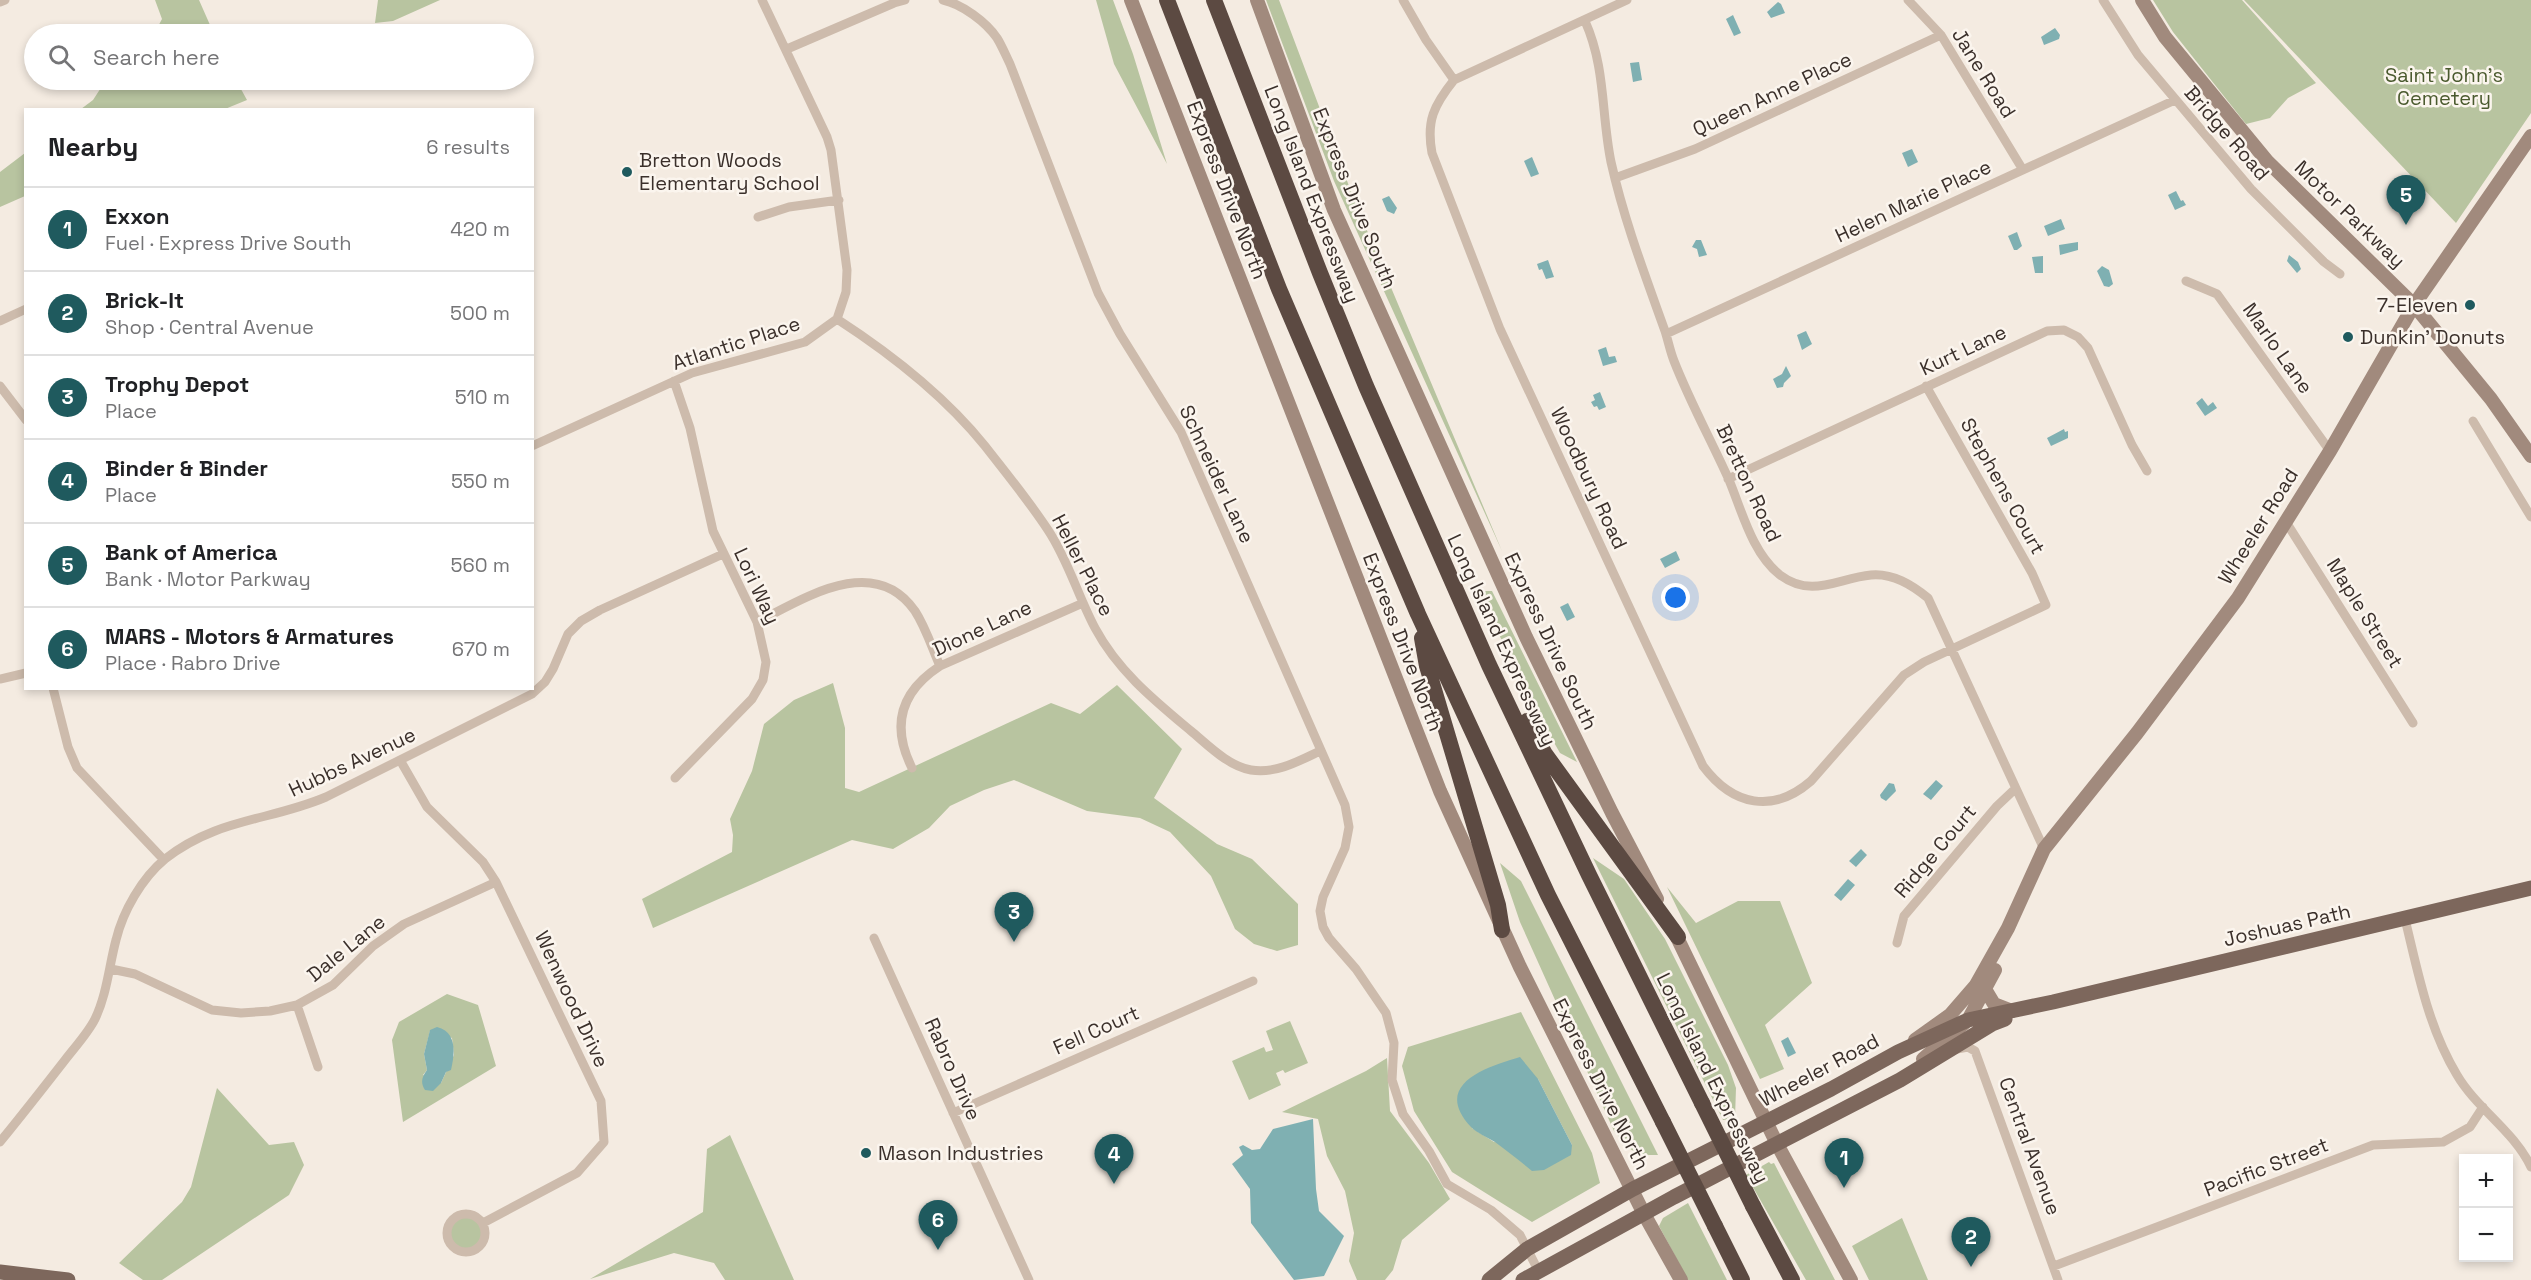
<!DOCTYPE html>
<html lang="en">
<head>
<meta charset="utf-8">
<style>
	:root { --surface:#fff; --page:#f2f2f2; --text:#202124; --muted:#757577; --line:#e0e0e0; --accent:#1f5a5e }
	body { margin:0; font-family:"Space Grotesk",sans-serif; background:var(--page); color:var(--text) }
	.controls { position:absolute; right:18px; bottom:18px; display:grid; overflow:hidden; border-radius:0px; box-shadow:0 3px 9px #0003 }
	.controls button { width:54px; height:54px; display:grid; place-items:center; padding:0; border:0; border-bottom:2px solid var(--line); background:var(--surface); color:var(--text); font:30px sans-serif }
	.you { position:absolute; left:1676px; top:598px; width:21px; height:21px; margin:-15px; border:4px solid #fff; border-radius:50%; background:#1a73e8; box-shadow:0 0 0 9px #1a73e833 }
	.badge { display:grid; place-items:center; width:39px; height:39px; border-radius:50%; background:var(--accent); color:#fff; font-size:20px; font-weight:700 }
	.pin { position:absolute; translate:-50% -50px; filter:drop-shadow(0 2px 3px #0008) }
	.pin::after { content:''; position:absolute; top:32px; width:21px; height:18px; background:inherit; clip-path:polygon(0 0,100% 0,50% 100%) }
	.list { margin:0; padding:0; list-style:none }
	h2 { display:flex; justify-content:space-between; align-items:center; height:78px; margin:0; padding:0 24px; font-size:26px }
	h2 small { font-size:20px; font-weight:400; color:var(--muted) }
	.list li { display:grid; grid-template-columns:39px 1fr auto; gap:18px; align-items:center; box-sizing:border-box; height:84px; padding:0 24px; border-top:2px solid var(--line) }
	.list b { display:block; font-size:22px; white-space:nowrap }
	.list p { margin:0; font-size:20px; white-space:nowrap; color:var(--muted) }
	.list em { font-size:20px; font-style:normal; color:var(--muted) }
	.icon { flex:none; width:33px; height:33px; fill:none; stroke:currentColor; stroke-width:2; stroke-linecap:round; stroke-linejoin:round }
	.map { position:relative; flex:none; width:2531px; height:1280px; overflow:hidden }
	.search { position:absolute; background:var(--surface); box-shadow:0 3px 9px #0003; left:24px; top:24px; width:510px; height:66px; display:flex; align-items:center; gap:15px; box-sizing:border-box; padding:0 21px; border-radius:33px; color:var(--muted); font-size:22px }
	.panel { position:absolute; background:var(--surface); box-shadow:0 3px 9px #0003; left:24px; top:108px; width:510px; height:582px; border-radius:0px }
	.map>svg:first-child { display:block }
</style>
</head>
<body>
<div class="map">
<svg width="2531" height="1280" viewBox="0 0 2531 1280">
	<rect width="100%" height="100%" fill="#f4ebe1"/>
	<path fill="#b8c4a0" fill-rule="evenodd" d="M155,0H199L214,34H154L162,19Z
		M378,0H440L393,21L375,23Z
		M1096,0H1113L1133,54L1167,164L1114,64Z
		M1266,0H1279L1355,202L1502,551L1334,181Z
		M2153,0H2242L2316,83L2288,98L2270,118L2246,124L2173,32Z
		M2244,0H2531V113L2456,223Z
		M106,80H236L247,100L225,109H81L93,100Z
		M25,153V196L0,207V172Z
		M1492,591L1577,762L1560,753L1548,732L1477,591Z
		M833,683L845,728V788L859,792L1051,703L1080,714L1117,685L1182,749L1154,798L1217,844L1252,859L1298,904V945L1277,951L1254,944L1235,929L1211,876L1170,832L1140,818L1087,811L1014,780L984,790L950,806L929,828L893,849L852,840L653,928L642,899L732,852L733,835L730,819L752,771L764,724L794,700Z
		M1593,858L1624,879L1665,939L1728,1065L1736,1088L1735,1118L1723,1120Z
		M1500,863L1521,881L1658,1155C1633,1156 1629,1149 1614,1131L1520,922Z
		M1667,887L1696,923L1738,901H1780L1812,983L1765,1025L1784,1069L1760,1079Z
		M447,994L478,1005L496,1066L403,1122L392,1040L399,1022ZM430,1031L452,1038L454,1055L441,1083L423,1075L427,1070L424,1054Z
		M1521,1012L1592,1153L1600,1183L1532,1222L1452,1172L1414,1111L1402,1066L1408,1047ZM1538,1079L1572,1145L1494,1142L1472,1128Z
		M1290,1021L1308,1063L1285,1073L1283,1070L1276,1073L1281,1085L1249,1100L1232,1061L1264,1047L1266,1052L1273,1050L1266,1031Z
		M1387,1058L1390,1111L1429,1163L1450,1199L1402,1240L1393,1270L1385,1280H1357L1349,1261L1354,1233L1345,1191L1327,1156L1318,1119L1282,1112L1366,1071Z
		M217,1088L269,1145L294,1142L304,1165L289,1195L162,1280H143L119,1263L182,1202L191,1187Z
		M730,1135L794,1280H725L714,1263L674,1253L590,1279L703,1212L707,1149Z
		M1769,1162L1771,1164L1774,1163L1835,1280H1806L1746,1175Z
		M1688,1203L1727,1280H1688L1659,1226L1663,1218Z
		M450 1233a16 16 0 1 1 32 0a16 16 0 1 1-32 0Z
		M1902,1218L1928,1280H1869L1852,1246Z"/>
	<path fill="#7fb0b2" d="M1778,2L1781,4L1785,13L1771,18L1767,12Z
		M1733,15L1741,33L1734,36L1726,19Z
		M2055,28L2060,35L2059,39L2044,45L2041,37Z
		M1639,62L1642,80L1633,82L1630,63Z
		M1912,149L1918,162L1908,167L1902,153Z
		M1532,157L1539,174L1531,177L1524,161Z
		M2176,191L2181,201L2183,200L2186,205L2175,210L2168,195Z
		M1389,196L1397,208L1394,214L1387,211L1382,199Z
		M2061,219L2065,229L2048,236L2044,226Z
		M2017,232L2022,246L2017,250H2014L2008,236Z
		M1696,240H1701L1707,255L1699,257L1697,249L1692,247Z
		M2078,242V250L2060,255L2059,245Z
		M2289,255L2298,262L2301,269L2297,273L2287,261Z
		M2043,256V273H2035L2032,257Z
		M1548,260L1554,277L1546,279L1542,269L1539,270L1537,264Z
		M2102,266L2109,270L2113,284L2109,287L2104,286L2097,271Z
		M1806,331L1812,344L1802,350L1797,335Z
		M1606,347L1609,357L1615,356L1617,362L1603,366L1598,350Z
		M1786,366L1791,376L1784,383L1783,387L1777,388L1773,379L1782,374Z
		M1600,392L1606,407L1599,410L1597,406L1594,407L1591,402L1595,400L1593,395Z
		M2202,398L2208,406L2213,402L2217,408L2205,416L2196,403Z
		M2064,429L2065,432L2068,431V438L2051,446L2047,438Z
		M1676,551L1680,560L1665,568L1660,559Z
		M1568,603L1575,617L1567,621L1560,607Z
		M1936,780L1943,786L1931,800L1923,794Z
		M1889,783L1894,784L1896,791L1886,801L1881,798L1880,795Z
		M1861,849L1867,855L1856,867L1849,861Z
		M1848,879L1855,885L1841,901L1834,895Z
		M437,1027C457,1032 455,1053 451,1070L446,1072L441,1083L433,1091L425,1090C420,1082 422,1077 427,1070L424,1054L430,1030Z
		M1788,1037L1796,1053L1788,1057L1781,1041Z
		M1520,1057L1538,1079L1572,1145L1571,1155L1544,1170L1532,1171C1520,1161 1507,1151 1495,1142C1487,1137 1477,1133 1471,1127C1431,1084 1487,1067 1520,1057Z
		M1313,1119L1316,1189L1319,1211L1344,1236L1324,1276L1294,1280L1251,1223L1250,1189L1232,1164L1243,1155L1239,1147L1243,1145L1252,1150L1260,1149L1273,1129Z"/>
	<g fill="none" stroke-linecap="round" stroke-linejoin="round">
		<path stroke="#cdbbac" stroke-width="9" d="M943,0C962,4 986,22 997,38C1002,46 1006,56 1010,64L1098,293L1120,334L1181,432L1345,805L1349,827L1345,848L1323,897L1320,911L1323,927L1329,938L1356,969L1386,1013L1394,1043L1392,1080L1403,1114L1429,1151L1447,1184L1491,1210L1520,1235L1538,1270
			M1403,0L1426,40L1454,80
			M1627,0L1454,80C1434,105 1426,121 1432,153L1500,329L1703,766C1733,806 1773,814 1811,781L1904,675L1924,662L2046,605L2032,573L1926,386
			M1908,0L1941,35L2023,170
			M2103,0L2138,55L2251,189L2324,262L2340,274
			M0,2L5,0
			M1585,21C1606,68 1601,113 1611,162C1624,220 1645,275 1665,331C1668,340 1670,351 1674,361C1690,402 1711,440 1729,480C1742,511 1752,553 1780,575C1812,599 1838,578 1871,575C1893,573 1912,585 1928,598L2044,849
			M787,49L894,3L905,0
			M1615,178L1695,149L1941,35
			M758,217L789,207L839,200
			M2186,281L2217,294L2330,451
			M837,319C891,354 944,395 985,446C1006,473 1029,501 1048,530C1068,560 1078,596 1095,628C1118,671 1154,700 1191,731C1208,745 1228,766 1251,770C1276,774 1299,761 1320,751
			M0,321L26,309
			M1666,334L2175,100
			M674,381L690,428L713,531L757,622L766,662L763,680L752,699L675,778
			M0,386L26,420
			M2473,421L2531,517
			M532,446L692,373L805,342L837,319L846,292L847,270L831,150L827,137L762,0
			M1728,479L2047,331L2064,330L2078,337L2088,348L2132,445L2147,471
			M2286,522L2413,723
			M757,622C803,599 874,552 915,611C926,628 932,648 940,666
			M0,679L26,673
			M53,688L68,747L77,768L164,860
			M400,760L427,807L483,862L496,882L601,1101L604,1142L577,1173L483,1223
			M912,768C891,726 900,692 940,666L1083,603
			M2405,919C2418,972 2428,1027 2457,1075C2477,1109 2514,1131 2531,1167
			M874,938L1029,1280
			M1897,943L1904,916L1997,806L2015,789
			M111,969L135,974L212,1010L241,1013L270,1011L297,1005L333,985L373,946L404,924L496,882
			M297,1005L318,1067
			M1957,1049L1968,1047L1975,1051L2058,1280
			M953,1113L1253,981
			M0,1142C22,1115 44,1087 65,1060C75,1047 88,1033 95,1019C107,994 109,966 116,940C123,911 142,878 165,859C217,818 270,821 326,797L532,694L545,682L553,669L568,634L581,621L600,610L723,554
			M447 1233a19 19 0 1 1 38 0a19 19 0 1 1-38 0Z
			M2054,1266L2373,1145L2443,1142L2470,1127L2483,1107"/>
		<path stroke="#a18a7d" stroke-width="14" d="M1131,0L1440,791L1520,967L1644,1214L1681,1280
			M1257,0L1334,210L1526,637L1612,813L1657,899
			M2142,0L2165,37L2267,161L2414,305L2491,399L2531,456
			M1673,929L1777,1144L1851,1280
			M1985,989L1994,1004L2012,1011
			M1915,1040L1950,1015L1976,985L2008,928L2044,849L2137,733L2238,598L2330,451L2414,305L2531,136
			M1923,1059L1968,1020L1995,970"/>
		<path stroke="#7d675c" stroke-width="15" d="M0,1272L68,1280
			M1489,1280L1527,1249L1633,1189L1831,1089L1898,1052L1968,1020L2053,1002L2531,888
			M1523,1280L1674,1197L1900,1080L1992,1024L2005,1019"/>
		<path stroke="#5c4a42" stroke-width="16" d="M1167,0L1279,289L1418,614L1548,895L1663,1122
			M1214,0L1320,273L1366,386L1489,665L1589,875L1702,1103
			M1422,638L1427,666L1498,905L1502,930
			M1527,721L1545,754L1678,937
			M1753,1206L1792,1280
			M1715,1226L1742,1280"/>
		<path stroke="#5c4a42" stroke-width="16" d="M1702,1103L1753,1206
			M1663,1122L1715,1226"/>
	</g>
	<g fill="#1f5a5e" stroke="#fbf5ee" stroke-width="2">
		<circle cx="627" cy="172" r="6"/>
		<circle cx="2470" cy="305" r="6"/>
		<circle cx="2348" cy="337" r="6"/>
		<circle cx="866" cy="1153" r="6"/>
	</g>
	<g text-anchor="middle" stroke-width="5" stroke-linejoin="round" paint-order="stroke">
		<g font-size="20" fill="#3b302b" stroke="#fbf5ee">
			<text transform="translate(1984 73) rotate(58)" y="7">Jane Road</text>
			<text transform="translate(1772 94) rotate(-25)" y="7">Queen Anne Place</text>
			<text transform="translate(2227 133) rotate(49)" y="7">Bridge Road</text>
			<text transform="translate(1227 190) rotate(69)" y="7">Express Drive North</text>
			<text transform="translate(1312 194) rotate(69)" y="7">Long Island Expressway</text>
			<text transform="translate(1355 198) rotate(68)" y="7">Express Drive South</text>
			<text transform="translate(1913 201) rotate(-25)" y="7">Helen Marie Place</text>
			<text transform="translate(2350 214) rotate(44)" y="7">Motor Parkway</text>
			<text transform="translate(736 343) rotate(-18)" y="7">Atlantic Place</text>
			<text transform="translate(2278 348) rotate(55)" y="7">Marlo Lane</text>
			<text transform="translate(1963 350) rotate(-25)" y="7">Kurt Lane</text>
			<text transform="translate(1217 474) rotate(65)" y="7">Schneider Lane</text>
			<text transform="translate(1589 478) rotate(65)" y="7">Woodbury Road</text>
			<text transform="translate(1749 483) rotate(65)" y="7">Bretton Road</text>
			<text transform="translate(2003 486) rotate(61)" y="7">Stephens Court</text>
			<text transform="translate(2258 526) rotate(-58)" y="7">Wheeler Road</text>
			<text transform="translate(1083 565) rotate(63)" y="7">Heller Place</text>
			<text transform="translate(757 586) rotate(65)" y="7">Lori Way</text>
			<text transform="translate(2365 613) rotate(58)" y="7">Maple Street</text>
			<text transform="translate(982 628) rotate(-25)" y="7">Dione Lane</text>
			<text transform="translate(1502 640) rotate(65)" y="7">Long Island Expressway</text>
			<text transform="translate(1551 641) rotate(65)" y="7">Express Drive South</text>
			<text transform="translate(1403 642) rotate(69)" y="7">Express Drive North</text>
			<text transform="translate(352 762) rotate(-25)" y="7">Hubbs Avenue</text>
			<text transform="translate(1935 851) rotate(-50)" y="7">Ridge Court</text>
			<text transform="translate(2287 925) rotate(-13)" y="7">Joshuas Path</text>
			<text transform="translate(346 948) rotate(-39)" y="7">Dale Lane</text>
			<text transform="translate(572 999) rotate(65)" y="7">Wenwood Drive</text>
			<text transform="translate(1096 1030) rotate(-24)" y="7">Fell Court</text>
			<text transform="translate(953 1069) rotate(66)" y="7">Rabro Drive</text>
			<text transform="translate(1819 1070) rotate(-28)" y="7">Wheeler Road</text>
			<text transform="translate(1713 1078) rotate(64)" y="7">Long Island Expressway</text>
			<text transform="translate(1601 1084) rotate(63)" y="7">Express Drive North</text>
			<text transform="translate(2030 1146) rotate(70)" y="7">Central Avenue</text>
			<text transform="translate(2266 1167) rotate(-21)" y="7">Pacific Street</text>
		</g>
		<g font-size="20" fill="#4a5a2e" stroke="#fbf5ee">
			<text x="2444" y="82">Saint John's<tspan x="2444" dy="23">Cemetery</tspan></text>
		</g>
		<g font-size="20" fill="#3b302b" stroke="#fbf5ee" text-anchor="start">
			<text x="639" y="167">Bretton Woods<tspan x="639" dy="23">Elementary School</tspan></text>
			<text x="2458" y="312" text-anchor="end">7-Eleven</text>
			<text x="2360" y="344">Dunkin' Donuts</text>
			<text x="878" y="1160">Mason Industries</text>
		</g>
	</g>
</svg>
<div class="controls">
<button>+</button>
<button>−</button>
</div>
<div class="you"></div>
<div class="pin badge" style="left:1844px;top:1188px">1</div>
<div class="pin badge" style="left:1971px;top:1267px">2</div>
<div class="pin badge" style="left:1014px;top:942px">3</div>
<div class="pin badge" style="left:1114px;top:1184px">4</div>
<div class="pin badge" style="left:2406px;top:225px">5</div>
<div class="pin badge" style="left:938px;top:1250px">6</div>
<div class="search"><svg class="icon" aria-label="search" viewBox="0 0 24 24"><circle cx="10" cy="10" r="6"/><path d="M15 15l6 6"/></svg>Search here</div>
<section class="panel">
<h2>Nearby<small>6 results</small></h2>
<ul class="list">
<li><span class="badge">1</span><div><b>Exxon</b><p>Fuel · Express Drive South</p></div><em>420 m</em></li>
<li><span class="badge">2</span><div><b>Brick-It</b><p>Shop · Central Avenue</p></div><em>500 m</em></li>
<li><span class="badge">3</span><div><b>Trophy Depot</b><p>Place</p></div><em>510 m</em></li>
<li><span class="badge">4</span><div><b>Binder &amp; Binder</b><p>Place</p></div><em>550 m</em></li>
<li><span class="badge">5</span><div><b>Bank of America</b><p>Bank · Motor Parkway</p></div><em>560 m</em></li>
<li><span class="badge">6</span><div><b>MARS - Motors &amp; Armatures</b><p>Place · Rabro Drive</p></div><em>670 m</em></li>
</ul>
</section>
</div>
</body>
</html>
